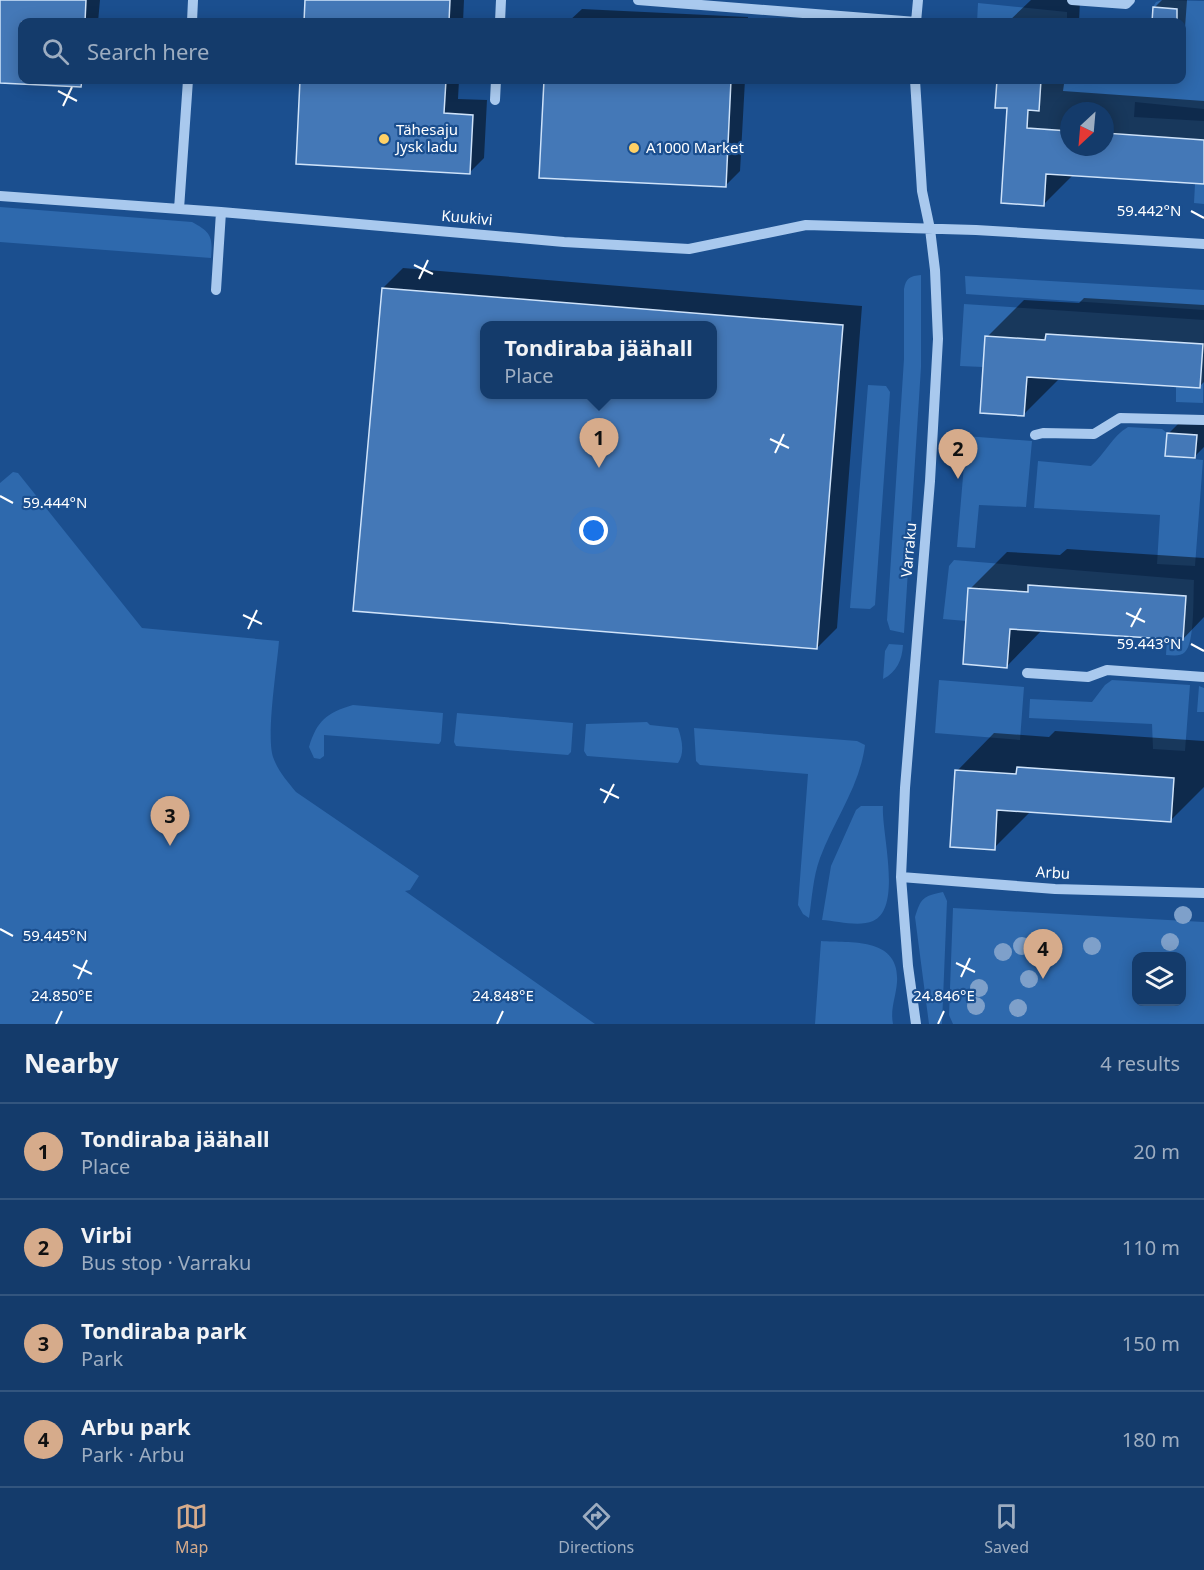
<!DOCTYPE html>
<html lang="en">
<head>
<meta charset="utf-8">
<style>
	:root { --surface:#143b6b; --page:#1d4271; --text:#f1f3f6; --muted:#9dadc1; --line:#33557e; --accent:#d6ab8b }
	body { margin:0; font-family:"Noto Sans",sans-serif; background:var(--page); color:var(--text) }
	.controls { position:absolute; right:18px; bottom:18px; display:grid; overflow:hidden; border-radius:12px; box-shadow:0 3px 15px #0003 }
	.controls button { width:54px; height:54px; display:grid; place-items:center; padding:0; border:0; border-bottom:2px solid var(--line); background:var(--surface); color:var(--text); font:30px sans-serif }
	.compass { position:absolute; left:1060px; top:102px; width:54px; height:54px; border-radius:50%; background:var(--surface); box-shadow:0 3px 15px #0003; rotate:206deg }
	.you { position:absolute; left:594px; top:531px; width:21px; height:21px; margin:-15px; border:4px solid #fff; border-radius:50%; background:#1a73e8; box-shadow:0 0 0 9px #1a73e833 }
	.badge { display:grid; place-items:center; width:39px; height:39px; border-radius:50%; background:var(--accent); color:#111; font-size:20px; font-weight:700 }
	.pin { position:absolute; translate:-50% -50px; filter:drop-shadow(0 2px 3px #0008) }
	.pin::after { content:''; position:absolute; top:32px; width:21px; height:18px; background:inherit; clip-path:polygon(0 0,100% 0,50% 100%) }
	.popup { position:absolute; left:480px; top:321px; width:237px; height:78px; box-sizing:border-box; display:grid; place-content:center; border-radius:12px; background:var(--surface); filter:drop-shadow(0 2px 4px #0005); font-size:20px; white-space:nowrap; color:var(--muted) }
	.popup b { font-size:22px; color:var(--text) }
	.popup::after { content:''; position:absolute; left:50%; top:100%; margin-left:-12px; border:12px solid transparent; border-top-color:var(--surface) }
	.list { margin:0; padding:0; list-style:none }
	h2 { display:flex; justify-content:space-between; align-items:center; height:78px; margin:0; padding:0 24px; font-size:26px }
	h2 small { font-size:20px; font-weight:400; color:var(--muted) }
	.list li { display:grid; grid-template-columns:39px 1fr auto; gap:18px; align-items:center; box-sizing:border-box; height:96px; padding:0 24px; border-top:2px solid var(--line) }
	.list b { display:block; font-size:22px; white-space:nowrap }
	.list p { margin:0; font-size:20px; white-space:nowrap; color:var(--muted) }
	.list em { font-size:20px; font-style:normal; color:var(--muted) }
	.icon { flex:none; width:33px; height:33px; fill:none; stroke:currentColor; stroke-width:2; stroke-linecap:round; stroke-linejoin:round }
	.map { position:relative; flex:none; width:1204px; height:1024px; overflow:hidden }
	.search { position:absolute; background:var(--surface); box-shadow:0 3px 15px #0003; left:18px; right:18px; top:18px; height:66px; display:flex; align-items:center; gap:15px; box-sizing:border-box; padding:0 21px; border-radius:12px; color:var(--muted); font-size:22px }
	.sheet { height:462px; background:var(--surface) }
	nav { display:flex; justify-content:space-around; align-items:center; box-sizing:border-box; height:84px; border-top:2px solid var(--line); background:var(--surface); font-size:16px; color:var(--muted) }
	nav a { display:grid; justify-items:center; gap:3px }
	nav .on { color:var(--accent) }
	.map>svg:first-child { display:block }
</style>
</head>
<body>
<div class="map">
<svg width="1204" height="1024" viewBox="0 0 1204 1024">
	<rect width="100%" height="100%" fill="#1b4f8f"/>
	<path fill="#2e69ad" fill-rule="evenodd" d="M1162,0L1204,1V109L1135,102L1134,117L1204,121V140L1105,133V111H1069V131L1027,128L1028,110L1039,111L1041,80H1182V22H1177V9L1153,7L1156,2Z
		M978,3L1067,12V22H977Z
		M1195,184H1204V204L1194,203Z
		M0,207L192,222C211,232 213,237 211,258L0,242Z
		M921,275V367L904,633L890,630L887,620L904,359V289C906,278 910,276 921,275Z
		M965,276L1204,290V310L966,294Z
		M964,304L1204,320L1203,403L1176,402V386L1200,387L1203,345L1046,334L1045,340L983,367L960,366Z
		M868,385L886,386L890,392L875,605L870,609L850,608Z
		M1128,427L1162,429L1167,433L1166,456L1203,460L1195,566L1157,564L1160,515L1034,508L1038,461L1091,466C1105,454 1112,436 1128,427Z
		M965,436L1032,441L1026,507L979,505L975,548L957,547L964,465L962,441Z
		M13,472L18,473L142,628L279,641C277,667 266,735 273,757C278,771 287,781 296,792L419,876L410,890L405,891L595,1024H0V483Z
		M954,560L1194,580C1193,595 1195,643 1185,652C1180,657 1172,655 1166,655L1167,639L1183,640L1186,596L1029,585L1028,592L966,621L943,619L949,566Z
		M889,644L903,645C902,660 897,672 883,679L885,651Z
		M939,680L1024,687L1020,740L935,733Z
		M1112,680L1190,685L1185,751L1153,749L1152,724L1029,718L1030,699L1092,702L1105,685Z
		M1199,686L1204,688V712H1197Z
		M353,705L443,713L441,741L439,744L324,735V756L320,759L314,758L309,747C317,721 326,713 353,705Z
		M457,713L573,723L571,752L568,755L456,746L454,742Z
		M647,722L650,725L678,728C682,739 685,753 678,763L587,756L584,751L586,724Z
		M694,728L857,741L865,745C860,786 834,820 820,858C813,877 812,898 809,918L803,914L798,905L808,774L700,765L696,761Z
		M861,806H883C881,831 903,908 873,921C859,927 837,921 822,920L831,866L856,810Z
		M943,892L947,901L942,1024H929L915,917C921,898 923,896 943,892Z
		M953,908L1204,922V1024H953L949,1015ZM1136,957H1182V1002H1136Z
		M821,941C851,943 900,937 897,982C896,997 890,1009 893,1024H815Z"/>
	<path fill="#0007" fill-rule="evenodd" d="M0,0H100L98,22H22V80H87L81,86L0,81Z
		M306,0H464L463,22H305Z
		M1031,0H1080L1079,22H1008Z
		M1162,0H1187L1185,28L1182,31V22H1153L1154,8Z
		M582,9L748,17V22H568Z
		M302,80H459L458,99L487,100L484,158L469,173L297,162Z
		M545,80H745L740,171L725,186L541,177Z
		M998,80H1068L1064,84L1063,91L1204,101V183L1074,174L1043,205L1008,107L997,106ZM1069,111H1105V147H1069Z
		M403,268L862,306L837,628L817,648L354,609L383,288ZM485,326H713V394H485Z
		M1084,298L1204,305V382L1200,386L1061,377L1024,414L987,337L1024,300L1079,303Z
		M1178,424L1204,425V447L1194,457L1168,434Z
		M1067,549L1204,558V617L1183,639L1043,629L1007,666L970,589L1007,552L1060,555Z
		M1055,731L1204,741V787L1170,821L1031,811L994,848L957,771L994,733L1049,737Z"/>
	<path fill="#4478b7" stroke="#cfe3fa" stroke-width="1.5" fill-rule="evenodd" d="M0,0H86L85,22H22V80H82L81,87L0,83Z
		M305,0H450L449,22H304Z
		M1153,7L1177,9V22H1152Z
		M300,80H446L444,113L473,115L470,174L296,164Z
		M544,80H731L726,187L539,178Z
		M997,80H1041L1039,111L1028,110L1027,128L1069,131V147H1105V133L1204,140V184L1046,174L1044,206L1001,203L1007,108H995Z
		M382,288L843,325L817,649L353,611ZM485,326H713V394H485Z
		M1046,334L1203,344L1200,388L1027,377L1024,416L980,413L985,336L1045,340Z
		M1167,433L1197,435L1195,458L1165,456Z
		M1028,585L1186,596L1183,640L1010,629L1007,668L963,664L968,588L1028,592Z
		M1017,767L1174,778L1171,822L997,810L995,850L950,847L955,770L1016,774Z"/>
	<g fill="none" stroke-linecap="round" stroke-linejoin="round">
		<path stroke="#a9c9ee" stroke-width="10" d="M638,0L916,22
			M1072,0L1126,4L1130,0
			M192,22L193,0
			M500,22L501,0
			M916,22L918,0
			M915,80L922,191L930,229L935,270L938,339L930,481L905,788L901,877L908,966L916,1024
			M495,100L496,80
			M0,196L221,212L564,242L689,249L806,225L976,230L1204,244
			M179,209L188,80
			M216,290L221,212
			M1035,435L1043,433L1094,434L1120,418L1204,420
			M1027,673L1088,677L1107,670L1204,677
			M901,877L1055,889L1204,893"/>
	</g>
	<g fill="#7ea0ca">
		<circle cx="1183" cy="915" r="9"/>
		<circle cx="1170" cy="942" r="9"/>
		<circle cx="1022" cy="946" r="9"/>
		<circle cx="1092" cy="946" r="9"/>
		<circle cx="1003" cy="952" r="9"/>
		<circle cx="1045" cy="958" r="9"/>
		<circle cx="1029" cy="979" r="9"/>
		<circle cx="979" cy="988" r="9"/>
		<circle cx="976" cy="1006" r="9"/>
		<circle cx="1018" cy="1008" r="9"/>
	</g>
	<path fill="none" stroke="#fff" stroke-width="2" d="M58,91L77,101M63,106L72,87M1191,211L1204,218M414,265L433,274M419,279L428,260M770,439L789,448M775,453L784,434M0,496L13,503M1126,613L1145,622M243,615L262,624M1131,627L1141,608M248,629L257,610M1191,644L1204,651M600,789L619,798M604,803L614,784M0,929L13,936M956,963L975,972M73,965L92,974M961,977L970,958M78,979L87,960M56,1024L62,1011M497,1024L503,1011M938,1024L944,1011"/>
	<g fill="#ffd166" stroke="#1b4f8f" stroke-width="2">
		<circle cx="384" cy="139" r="6"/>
		<circle cx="634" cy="148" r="6"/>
	</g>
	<g text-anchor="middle" stroke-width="4.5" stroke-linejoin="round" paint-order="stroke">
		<g font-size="15" fill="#fff" stroke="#1b4f8f" text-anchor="start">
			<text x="396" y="135">Tähesaju<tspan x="396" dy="17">Jysk ladu</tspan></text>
			<text x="646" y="153">A1000 Market</text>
		</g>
		<g font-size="15" fill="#fff" stroke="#1b4f8f">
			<text transform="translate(467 218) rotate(5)" y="5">Kuukivi</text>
			<text transform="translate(909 550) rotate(-85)" y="5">Varraku</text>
			<text transform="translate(1053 873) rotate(3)" y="5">Arbu</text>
		</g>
	</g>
	<g font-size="15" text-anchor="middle" fill="#fff" stroke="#1b4f8f" stroke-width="4.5" stroke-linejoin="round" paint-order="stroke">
		<text x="1149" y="216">59.442°N</text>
		<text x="55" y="508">59.444°N</text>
		<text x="1149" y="649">59.443°N</text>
		<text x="55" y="941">59.445°N</text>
		<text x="62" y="1001">24.850°E</text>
		<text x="503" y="1001">24.848°E</text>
		<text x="944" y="1001">24.846°E</text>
	</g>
</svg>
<div class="controls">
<button><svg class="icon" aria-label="layers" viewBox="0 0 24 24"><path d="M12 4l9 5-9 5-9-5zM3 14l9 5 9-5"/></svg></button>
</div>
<svg class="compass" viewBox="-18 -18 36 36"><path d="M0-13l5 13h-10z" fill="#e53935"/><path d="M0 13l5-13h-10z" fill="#9dadc1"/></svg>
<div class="you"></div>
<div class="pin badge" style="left:599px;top:468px">1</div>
<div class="popup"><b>Tondiraba jäähall</b>Place</div>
<div class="pin badge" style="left:958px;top:479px">2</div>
<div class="pin badge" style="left:170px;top:846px">3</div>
<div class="pin badge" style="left:1043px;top:979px">4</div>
<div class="search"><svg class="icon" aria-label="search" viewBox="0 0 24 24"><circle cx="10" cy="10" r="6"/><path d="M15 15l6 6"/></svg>Search here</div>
</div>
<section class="sheet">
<h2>Nearby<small>4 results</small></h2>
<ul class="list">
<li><span class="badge">1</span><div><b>Tondiraba jäähall</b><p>Place</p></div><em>20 m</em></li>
<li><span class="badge">2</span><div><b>Virbi</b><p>Bus stop · Varraku</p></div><em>110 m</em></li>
<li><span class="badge">3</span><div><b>Tondiraba park</b><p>Park</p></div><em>150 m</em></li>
<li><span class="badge">4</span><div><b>Arbu park</b><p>Park · Arbu</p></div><em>180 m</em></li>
</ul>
</section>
<nav>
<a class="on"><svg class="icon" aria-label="map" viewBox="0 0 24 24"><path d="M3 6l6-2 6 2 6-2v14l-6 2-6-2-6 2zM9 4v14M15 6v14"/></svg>Map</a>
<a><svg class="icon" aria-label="directions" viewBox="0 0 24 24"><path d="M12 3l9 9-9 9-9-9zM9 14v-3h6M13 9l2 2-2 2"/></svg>Directions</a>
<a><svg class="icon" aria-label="saved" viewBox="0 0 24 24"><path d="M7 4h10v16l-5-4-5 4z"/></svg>Saved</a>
</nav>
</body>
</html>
